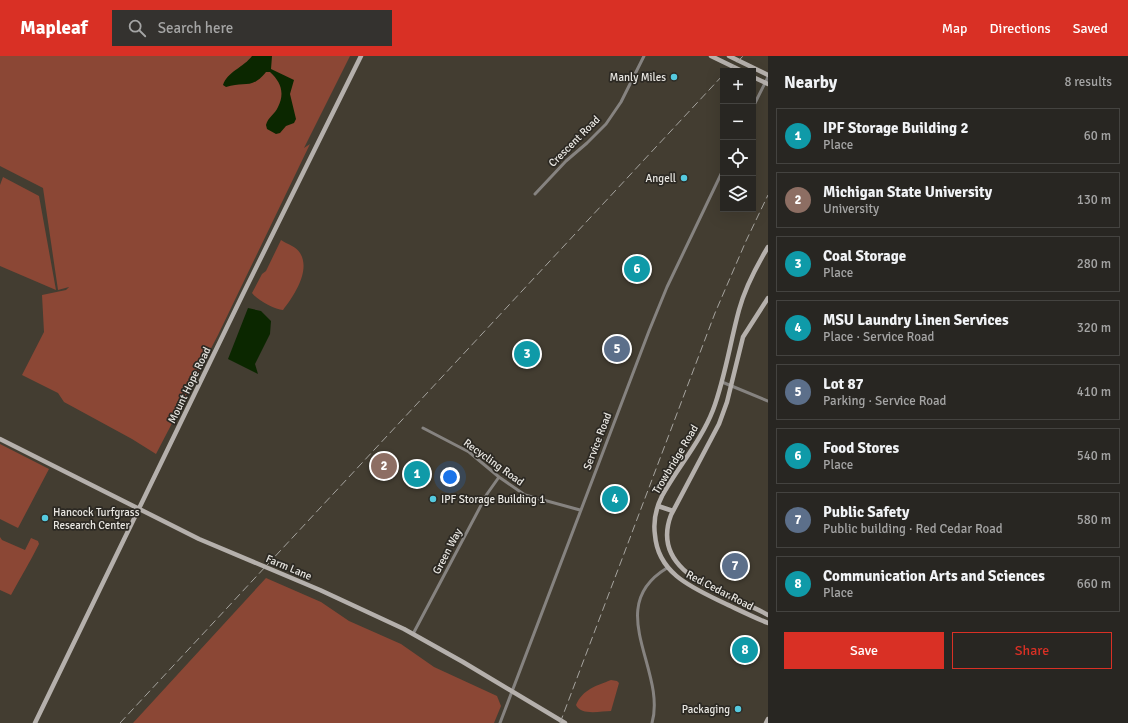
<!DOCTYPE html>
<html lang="en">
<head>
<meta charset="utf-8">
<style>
	:root { --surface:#282622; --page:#34322f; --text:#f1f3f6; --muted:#a5a5a5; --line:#444340; --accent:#d93025 }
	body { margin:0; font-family:Signika,sans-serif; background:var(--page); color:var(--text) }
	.controls { position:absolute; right:12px; top:12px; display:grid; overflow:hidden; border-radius:0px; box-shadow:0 4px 16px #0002 }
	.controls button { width:36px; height:36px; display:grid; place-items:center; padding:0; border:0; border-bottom:1px solid var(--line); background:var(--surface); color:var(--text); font:20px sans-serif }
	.you { position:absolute; left:450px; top:421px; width:14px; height:14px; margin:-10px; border:3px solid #fff; border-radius:50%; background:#1a73e8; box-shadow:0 0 0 6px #1a73e833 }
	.badge { display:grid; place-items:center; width:26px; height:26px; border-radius:50%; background:var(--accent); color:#fff; font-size:13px; font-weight:700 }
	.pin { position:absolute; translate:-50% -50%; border:2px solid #fff; box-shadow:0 1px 4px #0006 }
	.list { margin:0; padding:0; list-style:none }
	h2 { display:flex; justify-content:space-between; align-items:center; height:52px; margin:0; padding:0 16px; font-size:17px }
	h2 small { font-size:13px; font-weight:400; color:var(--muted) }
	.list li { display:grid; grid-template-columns:26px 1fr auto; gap:12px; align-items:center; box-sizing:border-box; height:56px; margin:0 8px 8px; padding:0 8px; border:1px solid var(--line); border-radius:0px }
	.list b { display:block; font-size:15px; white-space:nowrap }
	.list p { margin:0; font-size:13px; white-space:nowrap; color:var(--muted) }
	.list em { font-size:13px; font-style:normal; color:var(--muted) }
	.actions { display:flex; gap:8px; padding:12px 16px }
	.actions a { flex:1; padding:9px 0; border:1px solid var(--accent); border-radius:0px; text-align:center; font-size:14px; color:var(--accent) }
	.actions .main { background:var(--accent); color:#fff }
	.icon { flex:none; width:22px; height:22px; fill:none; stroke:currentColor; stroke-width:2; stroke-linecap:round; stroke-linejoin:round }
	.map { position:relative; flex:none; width:768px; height:667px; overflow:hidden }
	header { display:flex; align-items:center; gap:24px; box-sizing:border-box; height:56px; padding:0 20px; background:var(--accent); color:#fff }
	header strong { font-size:19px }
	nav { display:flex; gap:22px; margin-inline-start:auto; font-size:14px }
	.search { width:280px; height:36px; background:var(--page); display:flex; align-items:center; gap:10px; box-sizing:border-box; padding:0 14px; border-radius:0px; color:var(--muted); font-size:15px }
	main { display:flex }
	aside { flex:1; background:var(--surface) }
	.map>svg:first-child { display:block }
</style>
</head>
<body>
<header>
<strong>Mapleaf</strong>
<div class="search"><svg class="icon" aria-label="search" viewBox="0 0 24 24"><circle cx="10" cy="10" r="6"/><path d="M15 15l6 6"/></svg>Search here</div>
<nav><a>Map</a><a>Directions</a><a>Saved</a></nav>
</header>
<main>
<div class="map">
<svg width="768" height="667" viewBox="0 0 768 667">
	<rect width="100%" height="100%" fill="#36332d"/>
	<path fill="#433d31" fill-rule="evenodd" d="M0,0H768V667H0ZM723,15H753V153H723Z"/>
	<path fill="#8b4735" d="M0,0H350L304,92L310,88L218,279L156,398L132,383L64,346L58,337L22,319L44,276L42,239L66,234L69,231L58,234L43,132L0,110Z
		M3,121L39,140L56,234L0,210V129Z
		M281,184C287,188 297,191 300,197C311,214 294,240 283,254C275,254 257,244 252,237L262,218L266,215Z
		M0,388L49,413L18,472L0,463Z
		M0,481L2,484L25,494L31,482L38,485L39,488C30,506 20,522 11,539L0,534Z
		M266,522L321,546L349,565L401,588L434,611L497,640L501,650L494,667H133Z
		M611,624L617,625L619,627L611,655C601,655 581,660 576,649C583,633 596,630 611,624Z"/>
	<path fill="#0b2700" d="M252,0H272L271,13L294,24L290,38L296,63L294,67L286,70L280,77L276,78L267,73L266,69C268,61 275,58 278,51C285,37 281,26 270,16H266C252,34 244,25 226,31L223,29C227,16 244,11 252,0Z
		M248,252L261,255L271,265L270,278L255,308L258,318L228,303Z"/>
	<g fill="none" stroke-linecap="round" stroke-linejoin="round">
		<path stroke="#868380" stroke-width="3" d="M753,51L768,21
			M535,138L566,105L587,87L606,68L621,46L644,0
			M722,326L768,345
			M423,372L469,396L499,421L525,439L580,454
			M413,578L487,438L499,421
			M500,667L649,275L667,231L723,114
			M652,667C667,614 602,551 667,512"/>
		<path stroke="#b5b0ac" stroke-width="4.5" d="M711,0L742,15
			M729,0L768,19
			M753,21L768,28
			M768,191C756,211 745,232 739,254C730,287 725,322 713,354C701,385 678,411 662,440C656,452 653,465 655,479C658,518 693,532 724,547C739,554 753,561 768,567
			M768,242L743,281L727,346L719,368L671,459C648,520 730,537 768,559
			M0,383L199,483L320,534L404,573L463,606L565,667
			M658,450L673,455
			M35,667L242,240L361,0
			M766,667L768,663"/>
		<path stroke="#a5a39e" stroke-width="1" stroke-dasharray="8 4" stroke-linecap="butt" d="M729,15L743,0
			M120,667L723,19
			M560,667L715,257L746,185L768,139"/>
	</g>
	<g fill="#55cadf" stroke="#2c2923" stroke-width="1.5">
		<circle cx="674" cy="21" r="4"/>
		<circle cx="684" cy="122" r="4"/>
		<circle cx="433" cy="443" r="4"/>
		<circle cx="45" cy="462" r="4"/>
		<circle cx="738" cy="653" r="4"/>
	</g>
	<g text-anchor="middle" stroke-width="3.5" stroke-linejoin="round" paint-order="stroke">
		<g font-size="11" fill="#e9e7e2" stroke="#2c2923" text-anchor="end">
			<text x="666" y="25">Manly Miles</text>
			<text x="676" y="126">Angell</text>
			<text x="441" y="447" text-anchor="start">IPF Storage Building 1</text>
			<text x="53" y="460" text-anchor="start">Hancock Turfgrass<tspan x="53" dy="13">Research Center</tspan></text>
			<text x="730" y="657">Packaging</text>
		</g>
		<g font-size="11" fill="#e9e7e2" stroke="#2c2923">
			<text transform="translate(574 85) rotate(-45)" y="4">Crescent Road</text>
			<text transform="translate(189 329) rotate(-64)" y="4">Mount Hope Road</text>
			<text transform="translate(597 385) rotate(-69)" y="4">Service Road</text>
			<text transform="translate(675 403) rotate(-59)" y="4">Trowbridge Road</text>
			<text transform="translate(494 406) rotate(36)" y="4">Recycling Road</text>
			<text transform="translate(447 495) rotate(-62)" y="4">Green Way</text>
			<text transform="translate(289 511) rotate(23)" y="4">Farm Lane</text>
			<text transform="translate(720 534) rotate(27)" y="4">Red Cedar Road</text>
		</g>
	</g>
</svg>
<div class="controls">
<button>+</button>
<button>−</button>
<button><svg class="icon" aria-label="locate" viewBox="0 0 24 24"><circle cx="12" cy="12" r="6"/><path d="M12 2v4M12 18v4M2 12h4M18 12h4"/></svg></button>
<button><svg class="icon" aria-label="layers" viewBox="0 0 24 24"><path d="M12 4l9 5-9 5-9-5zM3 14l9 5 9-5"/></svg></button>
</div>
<div class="you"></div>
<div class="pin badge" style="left:417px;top:418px;background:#0f9aa8">1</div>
<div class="pin badge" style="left:384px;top:410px;background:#8d6e63">2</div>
<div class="pin badge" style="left:527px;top:298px;background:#0f9aa8">3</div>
<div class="pin badge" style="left:615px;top:443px;background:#0f9aa8">4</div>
<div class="pin badge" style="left:617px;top:293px;background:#5c6f8a">5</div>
<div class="pin badge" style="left:637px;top:213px;background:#0f9aa8">6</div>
<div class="pin badge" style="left:735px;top:510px;background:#5c6f8a">7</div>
<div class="pin badge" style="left:745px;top:594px;background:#0f9aa8">8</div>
</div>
<aside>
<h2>Nearby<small>8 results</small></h2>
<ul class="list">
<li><span class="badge" style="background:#0f9aa8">1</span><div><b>IPF Storage Building 2</b><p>Place</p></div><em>60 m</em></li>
<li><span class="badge" style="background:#8d6e63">2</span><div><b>Michigan State University</b><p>University</p></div><em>130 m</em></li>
<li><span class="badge" style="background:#0f9aa8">3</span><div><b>Coal Storage</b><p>Place</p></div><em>280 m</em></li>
<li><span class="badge" style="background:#0f9aa8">4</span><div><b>MSU Laundry Linen Services</b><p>Place · Service Road</p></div><em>320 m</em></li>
<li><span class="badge" style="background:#5c6f8a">5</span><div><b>Lot 87</b><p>Parking · Service Road</p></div><em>410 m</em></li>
<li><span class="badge" style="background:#0f9aa8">6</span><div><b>Food Stores</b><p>Place</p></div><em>540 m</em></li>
<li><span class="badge" style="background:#5c6f8a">7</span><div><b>Public Safety</b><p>Public building · Red Cedar Road</p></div><em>580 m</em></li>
<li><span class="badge" style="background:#0f9aa8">8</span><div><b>Communication Arts and Sciences</b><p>Place</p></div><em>660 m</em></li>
</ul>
<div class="actions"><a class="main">Save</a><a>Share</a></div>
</aside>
</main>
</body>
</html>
